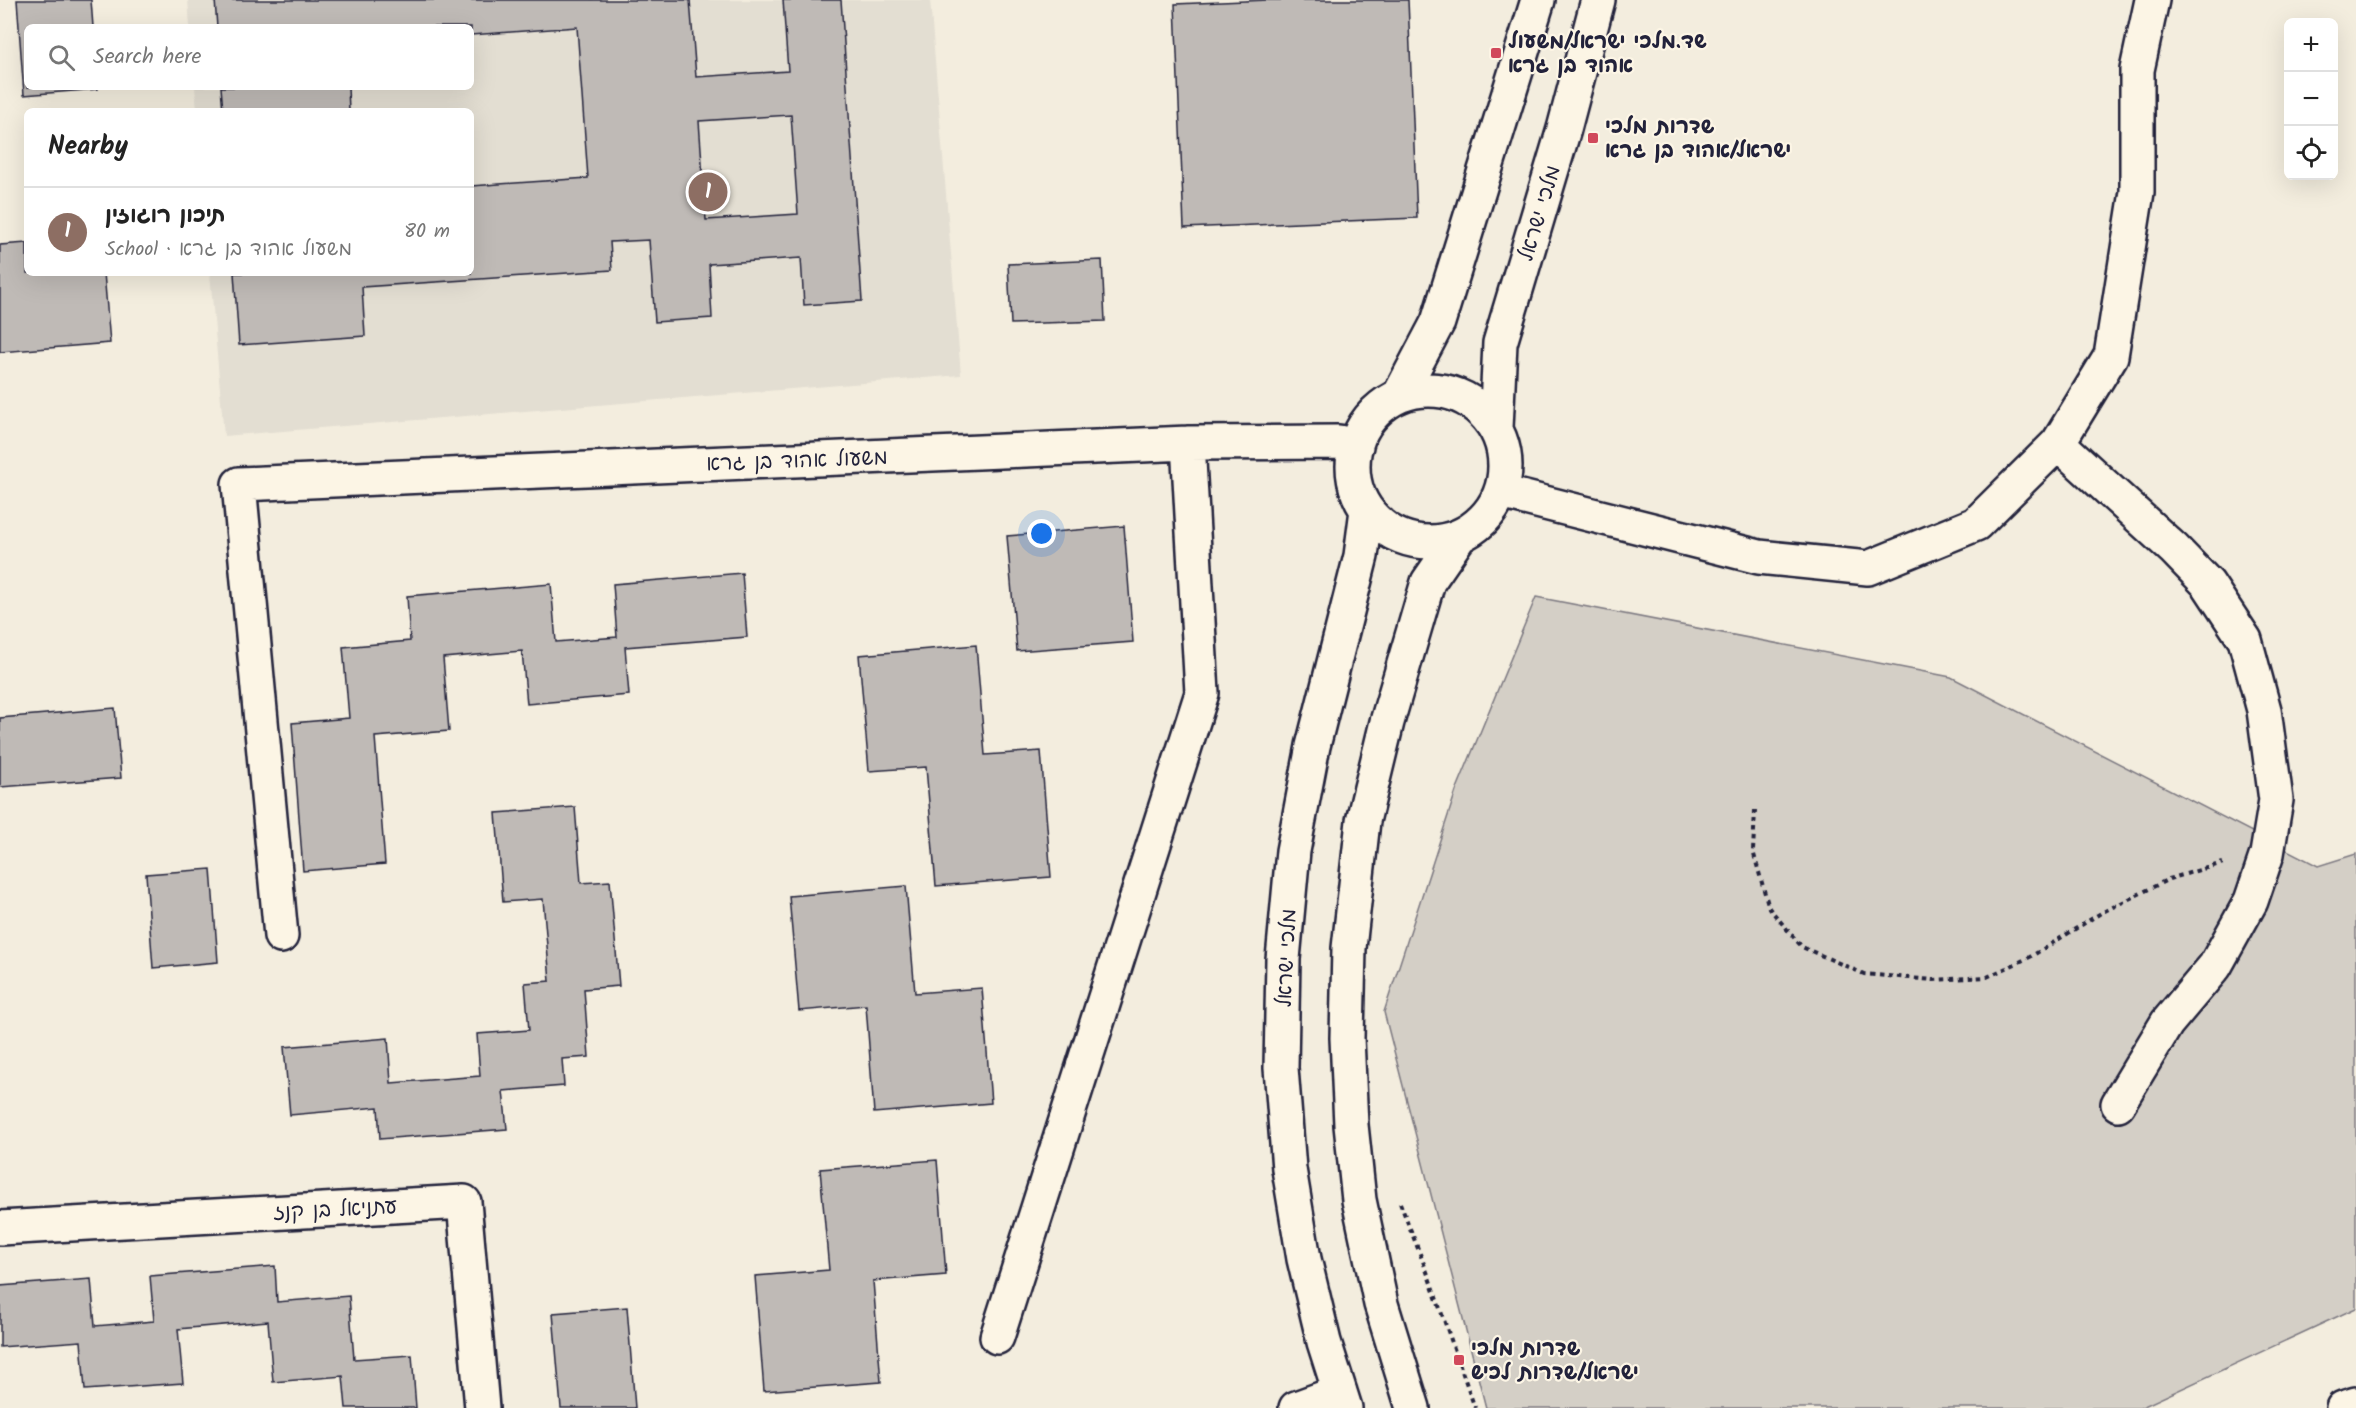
<!DOCTYPE html>
<html lang="en">
<head>
<meta charset="utf-8">
<style>
	:root { --surface:#fff; --page:#f6f6f6; --text:#222; --muted:#767676; --line:#e0e0e0; --accent:#1a73e8 }
	body { margin:0; font-family:Kalam,"Playpen Sans Hebrew",sans-serif; background:var(--page); color:var(--text) }
	.controls { position:absolute; right:18px; top:18px; display:grid; overflow:hidden; border-radius:9px; box-shadow:0 6px 24px #0002 }
	.controls button { width:54px; height:54px; display:grid; place-items:center; padding:0; border:0; border-bottom:2px solid var(--line); background:var(--surface); color:var(--text); font:30px sans-serif }
	.you { position:absolute; left:1042px; top:534px; width:21px; height:21px; margin:-15px; border:4px solid #fff; border-radius:50%; background:#1a73e8; box-shadow:0 0 0 9px #1a73e833 }
	.badge { display:grid; place-items:center; width:39px; height:39px; border-radius:50%; background:var(--accent); color:#fff; font-size:20px; font-weight:700 }
	.pin { position:absolute; translate:-50% -50%; border:3px solid #fff; box-shadow:0 2px 6px #0006 }
	.list { margin:0; padding:0; list-style:none }
	h2 { display:flex; justify-content:space-between; align-items:center; height:78px; margin:0; padding:0 24px; font-size:26px }
	h2 small { font-size:20px; font-weight:400; color:var(--muted) }
	.list li { display:grid; grid-template-columns:39px 1fr auto; gap:18px; align-items:center; box-sizing:border-box; height:90px; padding:0 24px; border-top:2px solid var(--line) }
	.list b { display:block; font-size:22px; white-space:nowrap }
	.list p { margin:0; font-size:20px; white-space:nowrap; color:var(--muted) }
	.list em { font-size:20px; font-style:normal; color:var(--muted) }
	.icon { flex:none; width:33px; height:33px; fill:none; stroke:currentColor; stroke-width:2; stroke-linecap:round; stroke-linejoin:round }
	.map { position:relative; flex:none; width:2356px; height:1408px; overflow:hidden }
	.search { position:absolute; background:var(--surface); box-shadow:0 6px 24px #0002; left:24px; top:24px; width:450px; height:66px; display:flex; align-items:center; gap:15px; box-sizing:border-box; padding:0 21px; border-radius:9px; color:var(--muted); font-size:22px }
	.panel { position:absolute; background:var(--surface); box-shadow:0 6px 24px #0002; left:24px; top:108px; width:450px; height:168px; border-radius:9px }
	.map>svg:first-child { display:block }
</style>
</head>
<body>
<div class="map">
<svg width="2356" height="1408" viewBox="0 0 2356 1408">
	<rect width="100%" height="100%" fill="#f3edde"/>
	<filter id="ink" filterUnits="userSpaceOnUse"><feTurbulence type="fractalNoise" baseFrequency=".0167" numOctaves="2"/><feDisplacementMap in="SourceGraphic" scale="12" xChannelSelector="R" yChannelSelector="G"/><feConvolveMatrix kernelMatrix="1 2 1 2 8 2 1 2 1" color-interpolation-filters="sRGB"/></filter>
	<g filter="url(#ink)">
		<path fill="#e3ded2" d="M188,0H930L961,375L224,436L210,273H471V111H197L195,87H471V27H190Z"/>
		<path fill="#d4cfc6" stroke="#7b7880" stroke-width="1.5" d="M1536,597L1951,677L2318,866L2356,854V1308L2140,1408H1486L1384,1012L1456,791Z"/>
		<path fill="#bfbab6" stroke="#22223b" stroke-width="1.5" fill-rule="evenodd" d="M17,0H91L93,27H27V87H98V89L24,95Z
			M215,0H690L696,77L788,71L783,0H841L862,301L804,305L801,258L709,264L712,318L655,322L649,240L610,242L612,270L362,287L365,336L239,345L234,273H471V186L588,178L577,27L471,35V27H217ZM791,115L798,214L706,220L699,121Z
			M1268,0H1408L1417,218L1184,228L1175,4Z
			M221,87H348L349,111H223Z
			M27,243V273H104L110,343L0,352V245Z
			M1102,260L1105,321L1011,324L1008,264Z
			M1124,526L1133,642L1017,651L1007,536Z
			M742,573L747,637L625,647L629,695L527,704L522,651L443,658L449,731L375,737L385,864L303,871L292,723L349,718L343,647L410,641L407,596L551,584L556,642L617,637L613,584Z
			M976,645L985,755L1041,751L1051,877L936,886L926,767L869,771L859,655Z
			M115,708L121,778L0,787V718Z
			M575,807L581,883L610,881L619,986L584,989L589,1057L562,1059L564,1086L503,1091L507,1129L380,1139L378,1107L290,1115L284,1047L388,1038L391,1083L480,1076L477,1034L529,1030L525,983L550,981L543,899L503,902L496,813Z
			M211,869L218,962L153,968L146,874Z
			M906,886L915,993L982,988L991,1103L874,1113L866,1005L799,1011L789,896Z
			M937,1160L946,1275L873,1281L881,1382L764,1391L755,1276L829,1270L820,1169Z
			M275,1266L277,1302L349,1296L354,1359L412,1355L416,1408H346L343,1376L273,1382L268,1321L178,1329L183,1383L85,1390L81,1341L0,1347V1286L91,1279L95,1326L154,1321L150,1276Z
			M627,1307L635,1408H561L553,1313Z"/>
		<g fill="none" stroke-linecap="round" stroke-linejoin="round">
			<g stroke="#22223b" stroke-width="38">
				<path id="minor" d="M1353 466a76 76 0 1 1 152 0a76 76 0 1 1-152 0Z
					M1400,394L1438,322L1538,0
					M1496,428L1500,343L1564,129L1598,0
					M2058,443L2174,549L2208,584L2245,640L2264,710L2276,800L2267,854L2251,901L2215,966L2167,1023L2118,1104
					M1501,492L1759,557L1868,568L1976,524L2058,443L2111,356L2137,192V70L2152,0
					M281,936L239,484L1188,443L1339,442L1356,446
					M0,1228L464,1202L482,1408
					M997,1337L1202,693L1188,443
					M1296,1408L1340,1392
					M1345,1408L1324,1342L1304,1259L1289,1169L1281,1068L1283,959L1293,851L1313,746L1361,556L1367,510
					M1413,1408L1381,1304L1359,1200L1351,1125L1347,1038L1349,948L1363,821L1387,722L1428,582L1459,537
					M2343,1408L2356,1404"/>
			</g>
			<path stroke="#22223b" stroke-width="4" stroke-dasharray="4.5 4.5" stroke-linecap="butt" d="M1755,810L1753,851L1769,908L1802,947L1864,974L1933,980L1987,977L2030,957L2101,913L2169,879L2223,863
				M1400,1203L1426,1269L1475,1408"/>
			<use href="#minor" stroke="#fcf5e5" stroke-width="33"/>
		</g>
	</g>
	<g fill="#d1495b" stroke="#fcf5e5" stroke-width="2">
		<rect x="1490" y="47" width="12" height="12" rx="3"/>
		<rect x="1587" y="132" width="12" height="12" rx="3"/>
		<rect x="1453" y="1354" width="12" height="12" rx="3"/>
	</g>
	<g text-anchor="middle" stroke-width="4.5" stroke-linejoin="round" paint-order="stroke">
		<g font-size="21" font-weight="bold" fill="#22223b" stroke="#fcf5e5" text-anchor="start">
			<text x="1508" y="48">שד.מלכי ישראל/משעול<tspan x="1508" dy="24">אהוד בן גרא</tspan></text>
			<text x="1605" y="133">שדרות מלכי<tspan x="1605" dy="24">ישראל/אהוד בן גרא</tspan></text>
			<text x="1471" y="1355">שדרות מלכי<tspan x="1471" dy="24">ישראל/שדרות לכיש</tspan></text>
		</g>
		<g font-size="21" fill="#22223b" stroke="#fcf5e5">
			<text transform="translate(1539 213) rotate(-73)" y="7">מלכי ישראל</text>
			<text transform="translate(797 460) rotate(-2)" y="7">משעול אהוד בן גרא</text>
			<text transform="translate(1286 958) rotate(-87)" y="7">מלכי ישראל</text>
			<text transform="translate(335 1209) rotate(-3)" y="7">עתניאל בן קנז</text>
		</g>
	</g>
</svg>
<div class="controls">
<button>+</button>
<button>−</button>
<button><svg class="icon" aria-label="locate" viewBox="0 0 24 24"><circle cx="12" cy="12" r="6"/><path d="M12 2v4M12 18v4M2 12h4M18 12h4"/></svg></button>
</div>
<div class="you"></div>
<div class="pin badge" style="left:708px;top:192px;background:#8d6e63">1</div>
<div class="search"><svg class="icon" aria-label="search" viewBox="0 0 24 24"><circle cx="10" cy="10" r="6"/><path d="M15 15l6 6"/></svg>Search here</div>
<section class="panel">
<h2>Nearby<small></small></h2>
<ul class="list">
<li><span class="badge" style="background:#8d6e63">1</span><div><b>תיכון רוגוזין</b><p>School · משעול אהוד בן גרא</p></div><em>80 m</em></li>
</ul>
</section>
</div>
</body>
</html>
